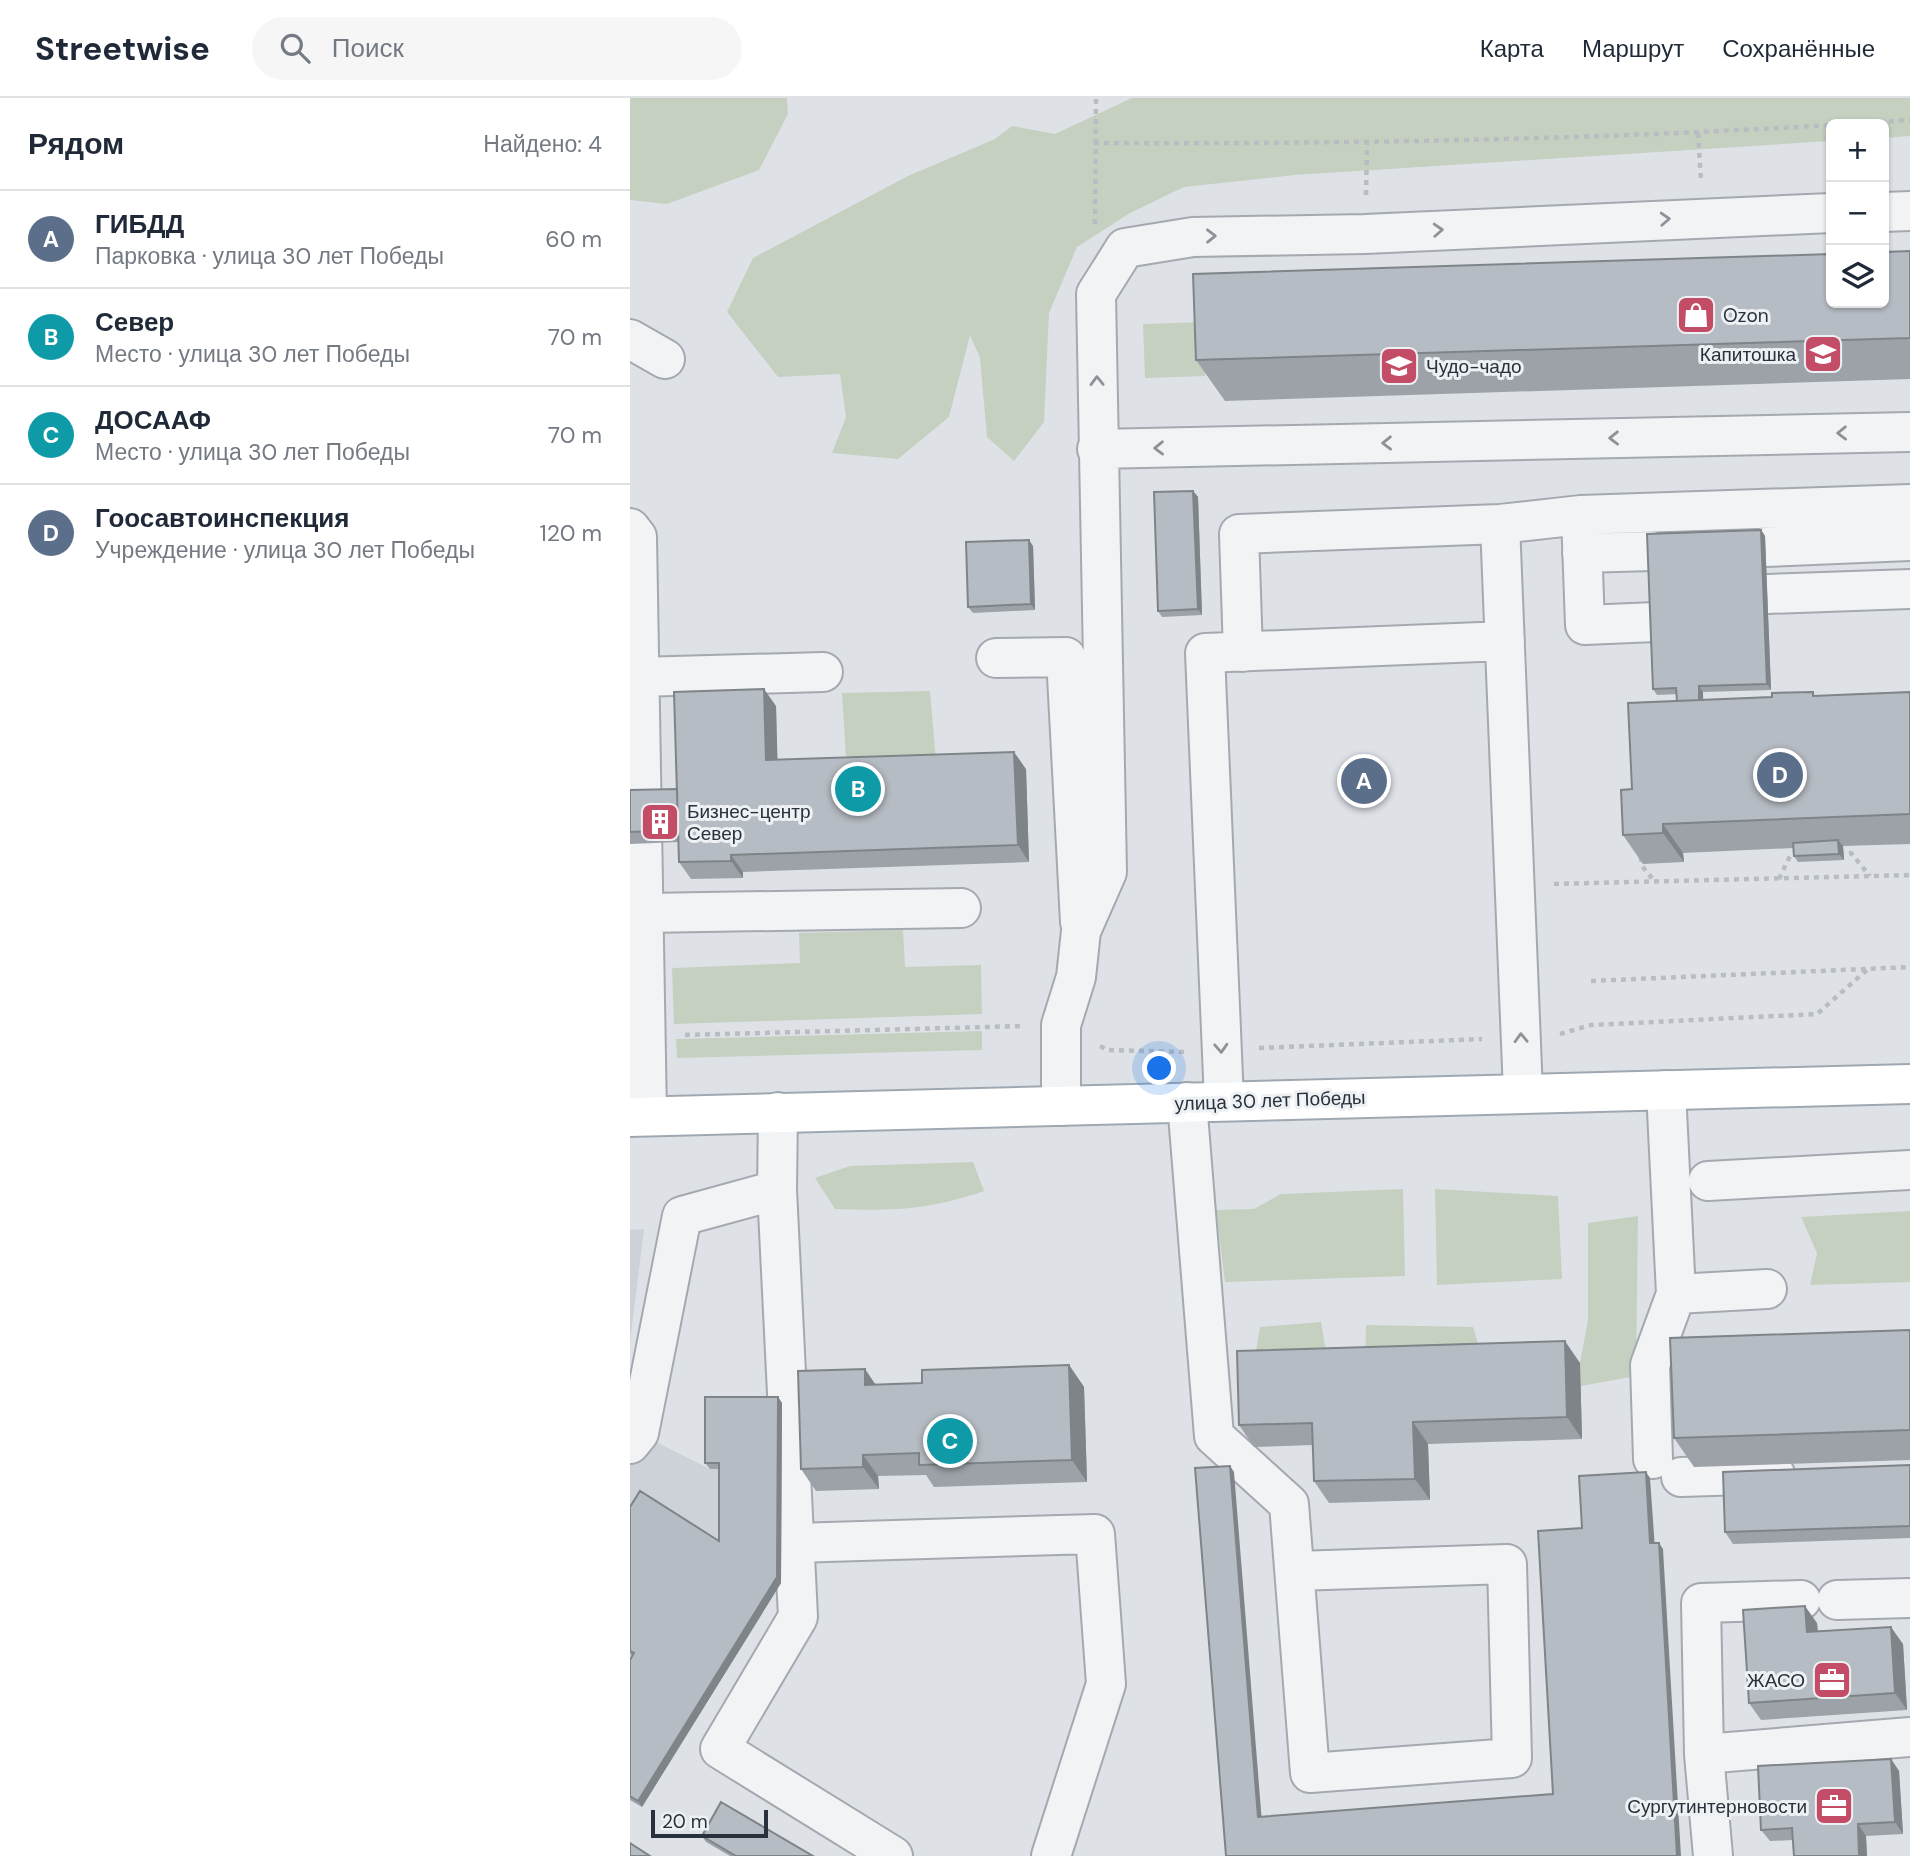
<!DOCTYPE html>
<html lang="ru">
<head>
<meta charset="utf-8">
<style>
	:root { --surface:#fff; --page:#f6f6f7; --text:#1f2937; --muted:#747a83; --line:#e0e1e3; --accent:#c34c67 }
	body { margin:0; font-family:"DM Sans",sans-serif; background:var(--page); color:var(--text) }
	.controls { position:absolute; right:21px; top:21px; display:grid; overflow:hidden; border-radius:10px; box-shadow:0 2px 5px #0004 }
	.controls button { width:63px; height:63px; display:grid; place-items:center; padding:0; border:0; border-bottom:2px solid var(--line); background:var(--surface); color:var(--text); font:35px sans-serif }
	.scale { position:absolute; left:21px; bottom:18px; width:117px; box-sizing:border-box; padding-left:7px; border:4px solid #29313c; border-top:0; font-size:19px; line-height:24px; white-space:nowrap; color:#29313c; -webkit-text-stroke:5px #eef1f4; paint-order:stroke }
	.you { position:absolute; left:530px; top:971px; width:24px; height:24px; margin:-18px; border:5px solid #fff; border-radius:50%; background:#1a73e8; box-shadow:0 0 0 10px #1a73e833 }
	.badge { display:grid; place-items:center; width:46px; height:46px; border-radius:50%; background:var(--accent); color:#fff; font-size:23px; font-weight:700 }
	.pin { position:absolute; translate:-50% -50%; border:4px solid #fff; box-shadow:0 2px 7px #0006 }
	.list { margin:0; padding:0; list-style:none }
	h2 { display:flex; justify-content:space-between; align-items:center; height:91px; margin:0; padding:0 28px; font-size:30px }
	h2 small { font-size:23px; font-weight:400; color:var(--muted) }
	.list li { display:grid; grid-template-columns:46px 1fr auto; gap:21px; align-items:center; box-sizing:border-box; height:98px; padding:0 28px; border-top:2px solid var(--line) }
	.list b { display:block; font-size:26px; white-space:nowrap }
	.list p { margin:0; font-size:23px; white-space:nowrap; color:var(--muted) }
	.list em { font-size:23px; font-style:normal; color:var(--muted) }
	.icon { flex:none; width:38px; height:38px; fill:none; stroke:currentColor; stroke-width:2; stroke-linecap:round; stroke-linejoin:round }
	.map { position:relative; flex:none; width:1280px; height:1758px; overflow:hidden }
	header { display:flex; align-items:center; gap:42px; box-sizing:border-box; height:98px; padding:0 35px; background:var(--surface); border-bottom:2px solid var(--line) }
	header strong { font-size:33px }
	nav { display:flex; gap:38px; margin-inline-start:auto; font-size:24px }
	.search { width:490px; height:63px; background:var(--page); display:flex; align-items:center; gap:18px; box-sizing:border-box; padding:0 24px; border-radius:38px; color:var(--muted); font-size:26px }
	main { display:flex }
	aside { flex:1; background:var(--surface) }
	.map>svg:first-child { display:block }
</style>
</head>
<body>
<header>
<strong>Streetwise</strong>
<div class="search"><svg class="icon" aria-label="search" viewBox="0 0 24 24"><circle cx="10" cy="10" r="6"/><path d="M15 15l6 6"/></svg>Поиск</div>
<nav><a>Карта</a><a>Маршрут</a><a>Сохранённые</a></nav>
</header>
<main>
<aside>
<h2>Рядом<small>Найдено: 4</small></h2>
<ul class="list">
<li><span class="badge" style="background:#5c6f8a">A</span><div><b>ГИБДД</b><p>Парковка · улица 30 лет Победы</p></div><em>60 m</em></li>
<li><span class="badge" style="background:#0f9aa8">B</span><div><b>Север</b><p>Место · улица 30 лет Победы</p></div><em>70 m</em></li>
<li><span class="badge" style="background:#0f9aa8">C</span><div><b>ДОСААФ</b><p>Место · улица 30 лет Победы</p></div><em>70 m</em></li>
<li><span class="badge" style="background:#5c6f8a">D</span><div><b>Гоосавтоинспекция</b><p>Учреждение · улица 30 лет Победы</p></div><em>120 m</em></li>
</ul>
</aside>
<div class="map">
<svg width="1280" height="1758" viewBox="0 0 1280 1758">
	<rect width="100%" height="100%" fill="#dee2e7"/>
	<path fill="#cdd2d8" d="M14,1131L0,1244V1132Z
		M0,1331L80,1371H94V1445L0,1574Z"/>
	<path fill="#c5d0c0" d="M0,0H157L158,16L129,72L37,106L0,102Z
		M502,0H1280V38L1254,40V26H1201V43L665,77L554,89L500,115L447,149L419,215L414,324L384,363L357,339L350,260L340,237L319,319L268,361L202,355L216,319L210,276L148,279L97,214L123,160L278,78L365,41L382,28L425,36Z
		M574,224L575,278L515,280L513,226Z
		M300,593L307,674L217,677L212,595Z
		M273,832L275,869L351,867L352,916L44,926L42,870L170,865L169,835Z
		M352,933V952L47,960L46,941Z
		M343,1064L354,1093C299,1112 262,1113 205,1111L185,1080L220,1068Z
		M773,1091L775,1178L595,1184L586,1112L624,1111L651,1096Z
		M805,1091L928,1098L932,1181L807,1187Z
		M1280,1113V1184L1180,1187L1187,1155L1171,1119Z
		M1008,1118L1006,1278L951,1288L950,1265L958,1222V1125Z
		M691,1224L699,1272L622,1275L630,1229Z
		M736,1227L843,1229L855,1268L735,1271Z"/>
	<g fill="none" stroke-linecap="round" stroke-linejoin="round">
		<g stroke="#a4a9b0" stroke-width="42">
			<path id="minor" d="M1254,114L1280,113
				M0,241L35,261
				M467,351L1280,334
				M951,417L955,527L1025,524
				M870,426L893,995
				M0,430L7,439L17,1018
				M1135,449L1280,443
				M952,455L1022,453
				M1137,496L1280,491
				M613,554L609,436L870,426L951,417L1280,406
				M366,560L436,559L450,824
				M7,579L193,574
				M15,815L331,810
				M594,1003L575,555L875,543
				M557,1004L584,1338L659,1406L680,1675L882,1660L877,1466L666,1473
				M431,1008V927L446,879L451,833L477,774L466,196L495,150L563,139L735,136L1201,115
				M148,1014L147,1092L168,1519L90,1651L263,1758
				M1078,1083L1280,1072
				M1046,1196L1137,1191
				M0,1346L9,1335L52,1118L147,1092
				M1023,1361L1020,1267L1046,1196L1036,992
				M1051,1379L1145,1376
				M164,1445L465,1436L476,1586L421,1758
				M1207,1502L1280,1500
				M1074,1656L1071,1505L1171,1502
				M1083,1758L1074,1656L1280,1639"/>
		</g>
		<g stroke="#9fa8b1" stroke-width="42">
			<path id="major" d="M0,1019L1280,986"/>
		</g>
		<path stroke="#b9bdc1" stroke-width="4.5" stroke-dasharray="5 5" stroke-linecap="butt" d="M1209,26L1280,22
			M1068,35L1071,83
			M464,45C710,46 955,42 1201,27
			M736,97L737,46
			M465,126L466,0
			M1209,756L1221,755L1240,778
			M1011,759L1012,768L1025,784
			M1149,781L1160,758L1168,757
			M924,786L1280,777
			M961,883L1280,869
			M930,936L961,927L1187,916L1239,870
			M55,937L393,928
			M470,948L477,952L554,954
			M629,950L852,941"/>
		<use href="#minor" stroke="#f1f3f5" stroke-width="38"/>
		<use href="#major" stroke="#fff" stroke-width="38"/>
	</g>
	<path fill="#9da2a8" d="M1280,153V281L595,303L566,262Z
		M563,393L568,399L572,517L532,519L528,513Z
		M1131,432L1135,438L1141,592L1073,594V602L1142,599L1183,594L1185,598L1280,594V746L1213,748L1214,762L1168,764L1164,758L1163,750L1053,755L1054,764L1013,766L993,737L1002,691L1047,603V596L1027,597L1023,591Z
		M403,448L405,512L343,515L338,509Z
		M146,608L147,662L396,671L399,764L113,774V780L61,781L49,764V744L0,746V692L47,691Z
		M1280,1232V1362L1064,1369L1044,1340Z
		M950,1265L952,1341L798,1346L800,1402L699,1405L684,1383L683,1347L624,1349L609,1327Z
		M439,1267L454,1289L457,1384L304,1389L296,1377L248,1378L249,1391L186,1393L171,1371L245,1287L292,1285Z
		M148,1299L152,1305L151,1485L12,1709L0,1702V1561L2,1558L0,1556V1409L89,1443V1371H80L75,1365Z
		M1280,1367V1440L1103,1446L1095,1434Z
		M1187,1525L1188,1533L1273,1546L1277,1612L1131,1622L1119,1605Z
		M1261,1661L1269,1673L1273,1736L1236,1738L1237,1758H1164L1163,1742L1140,1743L1131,1732Z
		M72,1738L183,1758H100L76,1744Z"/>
	<path fill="#7f8488" d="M563,393L568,399L572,517L568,511Z
		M1131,432L1135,438L1141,592L1137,586Z
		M399,442L403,448L405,512L401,506Z
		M1069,588L1073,594L1074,632L1070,626Z
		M134,591L146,608L148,679L136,662Z
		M384,654L396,671L399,764L388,747Z
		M1033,726L1053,755L1054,764L1033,735Z
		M1208,742L1213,748L1214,762L1209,756Z
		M101,757L113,774V780L101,763Z
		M935,1243L950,1265L952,1341L937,1319Z
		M439,1267L454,1289L457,1384L442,1362Z
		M235,1271L250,1293L235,1287Z
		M148,1299L152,1305L151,1485L12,1709L8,1703Z
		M783,1324L798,1346L800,1402L785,1381Z
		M233,1357L248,1378L249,1391L233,1369Z
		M600,1368L604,1374L632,1725L628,1719Z
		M1016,1374L1020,1380L1025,1451L1020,1445Z
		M1029,1445L1033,1451L1051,1758H1047Z
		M1175,1508L1187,1525L1189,1551L1177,1534Z
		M1261,1529L1273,1546L1277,1612L1265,1595Z
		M1261,1661L1269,1673L1273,1736L1265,1724Z
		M1228,1726L1236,1738L1237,1758H1229Z"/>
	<path fill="#b6bcc3" stroke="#7f8488" stroke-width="2" d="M1280,153V240L566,262L563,176L1201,156V205H1254V154Z
		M563,393L568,511L528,513L524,394Z
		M1131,432L1137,586L1069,588V602L1047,603L1046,590L1023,591L1017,436Z
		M399,442L401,506L338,509L336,444Z
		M134,591L136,662L384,654L388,747L101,757V763L49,764L44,594Z
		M1183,594V598L1280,594V716L1033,726V735L993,737L991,692L1002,691L998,605L1142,599V595Z
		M47,691L48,732L0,734V692Z
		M1208,742L1209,756L1164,758L1163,745Z
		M1280,1232V1332L1044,1340L1040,1240Z
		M935,1243L937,1319L783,1324L785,1381L684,1383L682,1325L609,1327L607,1253Z
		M439,1267L442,1362L289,1367V1355L233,1357V1369L171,1371L168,1273L235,1271V1287L292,1285V1272Z
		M75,1299H148L147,1479L8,1703L0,1698V1562L4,1555L0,1553V1409L10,1393L89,1443V1365H75Z
		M1280,1367V1428L1095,1434L1093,1374Z
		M600,1368L628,1719L923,1696L908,1433L952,1430L949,1378L1016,1374L1020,1445H1029L1047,1758H596L565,1370Z
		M1175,1508L1177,1534L1261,1529L1265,1595L1119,1605L1113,1512Z
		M1261,1661L1265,1724L1228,1726L1229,1758H1164L1162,1730L1131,1732L1128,1668Z
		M91,1704L183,1758H106L72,1738Z
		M0,1745L20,1758H0Z"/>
	<defs><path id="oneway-chevron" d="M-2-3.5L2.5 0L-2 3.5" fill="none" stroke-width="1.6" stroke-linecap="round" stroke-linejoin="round" transform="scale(1.75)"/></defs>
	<g stroke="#8d9298">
		<use href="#oneway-chevron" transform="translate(1035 121) rotate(-3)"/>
		<use href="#oneway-chevron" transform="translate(808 132) rotate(-3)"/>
		<use href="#oneway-chevron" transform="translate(581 138) rotate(-1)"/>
		<use href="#oneway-chevron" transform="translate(467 283) rotate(-91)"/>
		<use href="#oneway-chevron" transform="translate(1212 335) rotate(179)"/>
		<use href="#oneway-chevron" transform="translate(984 340) rotate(179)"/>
		<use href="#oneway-chevron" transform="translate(757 345) rotate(179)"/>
		<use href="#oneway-chevron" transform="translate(529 350) rotate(179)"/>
		<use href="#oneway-chevron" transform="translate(891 940) rotate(-92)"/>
		<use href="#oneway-chevron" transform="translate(591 950) rotate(87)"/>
	</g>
	<defs>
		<g id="shop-square" transform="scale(2.0125)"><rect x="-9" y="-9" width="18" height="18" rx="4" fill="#c34c67" stroke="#eef1f4"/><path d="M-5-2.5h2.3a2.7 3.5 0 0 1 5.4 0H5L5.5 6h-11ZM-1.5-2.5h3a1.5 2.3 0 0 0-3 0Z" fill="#fff"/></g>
		<g id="school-square" transform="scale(2.0125)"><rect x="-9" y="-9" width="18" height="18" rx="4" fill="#c34c67" stroke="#eef1f4"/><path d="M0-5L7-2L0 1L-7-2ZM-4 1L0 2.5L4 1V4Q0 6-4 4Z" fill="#fff"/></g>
		<g id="building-square" transform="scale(2.0125)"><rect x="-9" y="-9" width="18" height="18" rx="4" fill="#c34c67" stroke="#eef1f4"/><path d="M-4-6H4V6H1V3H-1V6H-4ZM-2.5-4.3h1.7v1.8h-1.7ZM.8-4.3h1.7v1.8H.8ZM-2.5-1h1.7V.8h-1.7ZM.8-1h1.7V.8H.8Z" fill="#fff"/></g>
		<g id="office-square" transform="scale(2.0125)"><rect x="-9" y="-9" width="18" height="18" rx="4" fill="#c34c67" stroke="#eef1f4"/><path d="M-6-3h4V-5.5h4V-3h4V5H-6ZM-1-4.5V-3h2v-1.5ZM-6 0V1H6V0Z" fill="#fff"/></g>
	</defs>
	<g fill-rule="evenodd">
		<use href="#shop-square" x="1066" y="217"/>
		<use href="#school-square" x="1193" y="256"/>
		<use href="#school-square" x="769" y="268"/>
		<use href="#building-square" x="30" y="724"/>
		<use href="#office-square" x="1202" y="1582"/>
		<use href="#office-square" x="1204" y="1708"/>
	</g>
	<g text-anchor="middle" stroke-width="6" stroke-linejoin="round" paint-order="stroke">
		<g font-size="19" fill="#29313c" stroke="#eef1f4" text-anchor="start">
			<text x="1093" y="224">Ozon</text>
			<text x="1166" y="263" text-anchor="end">Капитошка</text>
			<text x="796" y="275">Чудо-чадо</text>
			<text x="57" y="720">Бизнес-центр<tspan x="57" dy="22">Север</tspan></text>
			<text x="1175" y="1589" text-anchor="end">ЖАСО</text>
			<text x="1177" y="1715" text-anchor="end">Сургутинтерновости</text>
		</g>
		<g font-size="19" fill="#29313c" stroke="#eef1f4">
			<text transform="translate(640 1002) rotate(-2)" y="7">улица 30 лет Победы</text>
		</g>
	</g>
</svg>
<div class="controls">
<button>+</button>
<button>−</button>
<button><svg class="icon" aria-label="layers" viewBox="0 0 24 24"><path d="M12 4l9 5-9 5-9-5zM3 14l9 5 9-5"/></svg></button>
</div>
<div class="scale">20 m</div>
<div class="you"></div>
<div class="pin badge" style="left:734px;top:683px;background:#5c6f8a">A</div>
<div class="pin badge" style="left:228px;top:691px;background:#0f9aa8">B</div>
<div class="pin badge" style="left:320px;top:1343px;background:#0f9aa8">C</div>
<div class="pin badge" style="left:1150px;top:677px;background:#5c6f8a">D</div>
</div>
</main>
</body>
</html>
